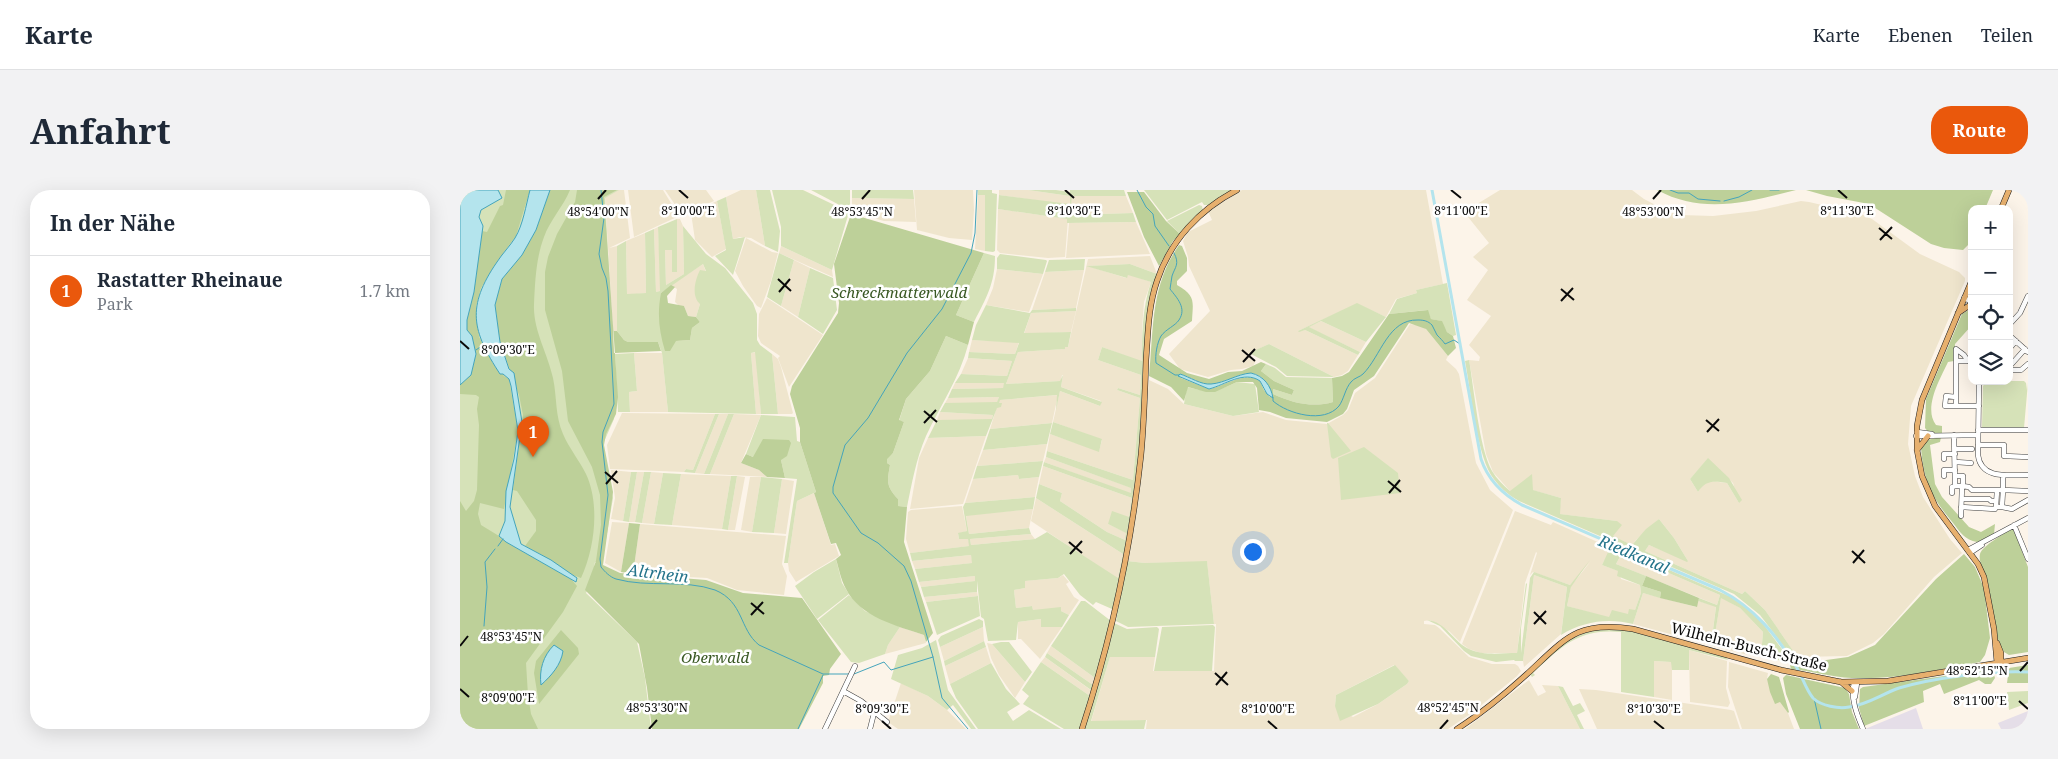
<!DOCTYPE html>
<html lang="de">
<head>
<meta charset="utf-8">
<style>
	:root { --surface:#fff; --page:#f2f2f3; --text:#1f2937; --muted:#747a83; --line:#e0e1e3; --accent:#ea580c }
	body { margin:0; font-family:"Noto Serif",serif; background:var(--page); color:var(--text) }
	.controls { position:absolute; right:15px; top:15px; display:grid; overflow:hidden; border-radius:10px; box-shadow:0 5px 20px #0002 }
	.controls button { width:45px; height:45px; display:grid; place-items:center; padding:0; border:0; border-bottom:1px solid var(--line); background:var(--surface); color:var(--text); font:25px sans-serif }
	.you { position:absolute; left:792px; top:361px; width:18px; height:18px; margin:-12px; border:4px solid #fff; border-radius:50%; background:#1a73e8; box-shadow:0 0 0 8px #1a73e833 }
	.badge { display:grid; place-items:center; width:32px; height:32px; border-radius:50%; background:var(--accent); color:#fff; font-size:16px; font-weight:700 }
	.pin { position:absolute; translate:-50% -41px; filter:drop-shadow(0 1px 2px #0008) }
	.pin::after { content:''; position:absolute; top:26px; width:18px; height:15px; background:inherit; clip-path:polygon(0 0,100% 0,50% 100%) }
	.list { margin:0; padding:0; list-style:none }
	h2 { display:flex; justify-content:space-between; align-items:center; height:65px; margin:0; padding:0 20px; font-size:21px }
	h2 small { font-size:16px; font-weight:400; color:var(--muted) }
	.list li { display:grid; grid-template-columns:32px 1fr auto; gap:15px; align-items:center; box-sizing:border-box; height:70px; padding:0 20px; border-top:1px solid var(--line) }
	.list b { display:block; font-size:19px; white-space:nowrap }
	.list p { margin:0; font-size:16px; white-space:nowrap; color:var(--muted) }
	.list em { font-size:16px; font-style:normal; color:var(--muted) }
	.icon { flex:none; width:28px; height:28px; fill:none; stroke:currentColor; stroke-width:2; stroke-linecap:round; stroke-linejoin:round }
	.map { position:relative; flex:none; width:1568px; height:539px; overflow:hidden; border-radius:20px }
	header { display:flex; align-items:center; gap:30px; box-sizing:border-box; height:70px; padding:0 25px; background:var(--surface); border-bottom:1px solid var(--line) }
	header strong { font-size:24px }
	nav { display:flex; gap:28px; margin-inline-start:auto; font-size:18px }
	.intro { display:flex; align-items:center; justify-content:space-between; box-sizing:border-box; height:120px; padding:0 30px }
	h1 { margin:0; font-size:35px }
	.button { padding:12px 22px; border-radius:20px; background:var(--accent); color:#fff; font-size:18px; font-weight:700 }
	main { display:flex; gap:30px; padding:0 30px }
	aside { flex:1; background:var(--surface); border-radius:20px; box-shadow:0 5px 20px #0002 }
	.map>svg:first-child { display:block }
</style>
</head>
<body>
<header>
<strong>Karte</strong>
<nav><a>Karte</a><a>Ebenen</a><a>Teilen</a></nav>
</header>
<div class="intro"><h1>Anfahrt</h1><a class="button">Route</a></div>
<main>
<aside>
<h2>In der Nähe<small></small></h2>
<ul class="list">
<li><span class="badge">1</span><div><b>Rastatter Rheinaue</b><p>Park</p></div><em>1.7 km</em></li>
</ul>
</aside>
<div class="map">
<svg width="1568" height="539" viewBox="0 0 1568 539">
	<rect width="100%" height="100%" fill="#fcf4e9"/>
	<path fill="#e5dee8" d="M1456,518L1463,539H1405Z
		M1568,521V539H1541L1538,533Z"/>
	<path fill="#efe5cd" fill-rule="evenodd" d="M157,0H164L170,48L149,58L157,56V141H153L145,7Z
		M168,0H203L219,26L174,47Z
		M205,0H246L254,11L222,25Z
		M281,0H296L305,56L291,48L280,47L273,49L266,7Z
		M454,0H513L514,20L512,50L489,48L457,40Z
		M539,0H568L610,6V15L539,5Z
		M782,0H966L983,94L956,100L957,103L936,109L926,127L897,114L838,141L845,140L898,165L888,181L882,185L874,187L809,154L788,164L796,171L793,176L782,179L771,180L748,187L720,179L709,164L750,121L729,76L728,67L723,51L728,42L752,30L748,21Z
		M1040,0H1172L1184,9L1207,21L1221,25L1253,26L1296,21L1341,11L1349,12L1401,24L1412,29L1460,64L1499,82L1505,88V91L1451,216L1448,254L1455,286L1463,307L1490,349L1502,363L1474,387L1424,444L1413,453L1387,466L1337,467L1305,420L1285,401L1282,404L1185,361L1189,355L1228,371L1214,348L1199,329L1176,350L1172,355L1152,346L1157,331L1099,324L1101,308L1072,300L1050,301L1033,282L1026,264L1009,170L1019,171L1020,167L1009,155L1031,126L1007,110L1028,80L1013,67L1029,53L1004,22ZM1248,269L1273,293L1279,313L1267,293L1250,291L1243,294L1238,302L1230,289Z
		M518,5H525V61L515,59Z
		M611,6H666L673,23L610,25Z
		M392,8L454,9L456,32L424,31L392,22Z
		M257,11L266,59L252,67L235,50L231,23Z
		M538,19L608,29L605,67L588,68L540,63L537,60Z
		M217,29H220L223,36L224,84L206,95L205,60L212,59V82H216Z
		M676,32L690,64L606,68L609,33Z
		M198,37L201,101L196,102L194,39Z
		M185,43L186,103L167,105L166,51Z
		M286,48L312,62L318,63L311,91L301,118L297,116L283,96L275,81Z
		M321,56L372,80L373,87L319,63Z
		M690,66L697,84L670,74L628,76L666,88L668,84L691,92L684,112L682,139V172L642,157L638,170L681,185L680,205L658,198L657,200L680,208L673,290L587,261L590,244L639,261L642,250L593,232L600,201L640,216L641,211L601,197L603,185H602L601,191L546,194L558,162L604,159L605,157H608L628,69Z
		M334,70L350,78L338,127L321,116Z
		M243,74L246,82L240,114L236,127L228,126L224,116H219L215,112L217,99L211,95Z
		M537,79L583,84L569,122L526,115L533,98Z
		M624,80L616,118L572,120L585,82Z
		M307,108L363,145L329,197L318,168L320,166L301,153L298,146L299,124Z
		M616,121L611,142L564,144L571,123Z
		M861,131L906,152L900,162L848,137Z
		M950,134L962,136L966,139L988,166L986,170L996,179L999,184L1016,273L1030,300L1053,320L1000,452L989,441L970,430L964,431V434L975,435L979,438L1009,467L1032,474H1055L1058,476L1061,481L1057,486L1013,522L988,539H686L687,530L631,532L650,467H695L693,481H754L756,434H754L747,372L685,373L667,371L683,261L689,190L708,199L724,214L773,226L803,222L826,230L867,234L883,225L888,220L895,203L915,188ZM934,475L949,491L947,494L918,514L893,527L875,516L876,505Z
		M512,150L559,152L555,164L509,162Z
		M296,162L301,224H296L291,163Z
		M174,163H202L208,222H170L169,202L177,201Z
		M312,164L318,169L321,177L333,223L332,224H318Z
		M508,168L552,171L547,186L501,184Z
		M495,193H545L543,198L492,199Z
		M598,205L592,233L530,239L539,210Z
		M539,207L537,213H485L488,208Z
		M480,222L533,225L532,230H477Z
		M162,223L255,224L233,280L226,279L224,282L150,279L147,255Z
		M259,224H268L244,284L235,283Z
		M274,224L301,225L281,273L299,280L307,287L250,284Z
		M526,246L503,314L450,319L459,268L468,248Z
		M587,254L583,271L517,276L523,260Z
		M586,267L672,298L671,304L584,272Z
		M583,276L672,308L669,327L648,334L667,343L665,350L647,342L600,311L602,303L579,294Z
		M151,280L171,282L163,331L151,329L155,308Z
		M177,282H184L175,332H169Z
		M191,282L203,283L194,334L182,333Z
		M221,284L271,286L262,339L212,335Z
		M558,285L559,289L579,287L575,307L505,313L513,289Z
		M277,286L285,287L275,340H268Z
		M290,287H301L292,342L281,340Z
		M322,289L334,291L326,344L314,343Z
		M354,303L371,355L375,354L379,366L336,392L329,381L328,373L337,311Z
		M576,308L663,364L658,389L571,331Z
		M502,316L507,341L498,344L499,349H508L510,356L450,363L446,349L448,322L451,320Z
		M573,319L569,338L509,344L506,325Z
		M1055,321L1091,335L1093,332L1151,358L1142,375L1159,381L1161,389L1180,395L1181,403L1175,420L1168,424L1149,428L1107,416L1111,396L1131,371L1110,395L1073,382L1070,385L1077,363L1076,362L1065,393L1057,463H1021L1009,459L1002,454Z
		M152,332L169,333L161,382L145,373Z
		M180,334L326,346L322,374L327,386L324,405L277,400L247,388L173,384Z
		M571,344L575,349L511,355L510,349Z
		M1162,363L1260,405L1257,415L1156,374Z
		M511,365L513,373L455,379L452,371Z
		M603,385L609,392L606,394L614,407L619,410L609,425L601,421V418L573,421L572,416L556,418L554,400L565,398L564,391L598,388Z
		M1074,385L1107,397L1101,444L1064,477L1063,471Z
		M515,386L516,391L461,397L459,392Z
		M517,402L518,406L466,412L464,407Z
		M1183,403L1236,417L1238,411L1256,416L1251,455L1173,434Z
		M1261,407L1280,418L1303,442L1301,466L1284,464L1253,456Z
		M581,429L582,437H602L580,469L561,449H558V432Z
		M440,437L464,445L466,453L425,464L428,455Z
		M523,437L524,451L484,471L480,457Z
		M527,453L532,454L565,492L555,508L539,485L531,468Z
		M591,456L635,488L633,495L587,463Z
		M526,457L531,473L490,494L485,476Z
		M1229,460L1267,471L1266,498L1270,513L1268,517L1230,512Z
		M585,467L632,501L630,506L581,472Z
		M1194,471L1212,472V510L1194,507Z
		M1269,472L1308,483L1307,489L1328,523L1334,539H1282L1268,497Z
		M1069,490L1078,506L1086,502L1082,495L1098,496L1120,539H1005Z
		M441,493L468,506L487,520L506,539H438L428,532Z
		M1119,499L1136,500L1271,520L1274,521L1280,539H1137Z"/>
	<path fill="#d6e2b8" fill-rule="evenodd" d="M0,0H159L145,8L156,209L154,229L143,254L153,308L142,373L135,372L131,394L126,403L177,452L185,488L191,539H0Z
		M296,0H310L320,41L318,62L305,56Z
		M312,0H343L389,22L372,80L321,56V37Z
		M351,0H390V19L389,20Z
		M392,0H453L454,9L392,8Z
		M518,0H532V3L537,4L535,61L533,62L525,61V5H518Z
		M568,0H596L610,2V0H664L666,6H612L610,25L673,23L676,32L607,33V29L538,19L539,5L610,14V6Z
		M684,0H773L749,15H744L742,12L707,30Z
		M266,7L273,49L285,47L273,85L255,66L266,60L257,11Z
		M739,15L742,16L743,21L720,44L707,31Z
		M217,29V82H212V60H205L206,95L224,84L223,36L246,64L265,78L293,113L297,124V150L300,155L312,164L318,224H301L295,162L291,163L296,224L208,222L202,163L198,152H168L164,150L157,141V56L166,51L167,104L186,103L185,43L194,39L196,102L200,101L198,37ZM243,74L246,81L240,80C235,90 231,106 240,114L236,127L240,132L232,138L230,150L216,151L201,103Z
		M319,63L334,70L321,116L307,107Z
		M524,63L535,66C535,94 526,108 514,132L496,125Z
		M540,64L586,70L587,71L583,84L537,79V68Z
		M625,69L624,80L585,82L589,70Z
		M670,74L697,84C684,132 685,185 681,235C676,300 665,363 651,427L652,419L636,412L633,415L620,405L604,384L598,388L565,391V398L554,400L556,418L572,416L573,420L601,417V421L609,425L602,437H581V429L558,432L556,450L528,451L524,429L521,427L517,391V402L464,407L461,397L515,391V386L459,392L455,379L512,373L511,365L452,371L450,363L509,356L508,349H499L498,343L507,341L503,317L505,313L575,307L573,319L506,326L509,344L569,338L571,344L510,349L511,355L575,349L587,342L658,388L663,364L576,308L579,294L602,303L600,311L647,342L665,350L666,343L648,334L652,321L669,327L672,308L583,276L584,272L671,303V298L586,267L587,261L673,290L680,208L657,200L658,198L680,205L681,185L638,170L642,157L682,171C682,144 682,119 691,92L668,85L667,88L626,76Z
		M350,78L373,88L377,120L363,144L338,127Z
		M987,93L996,145L993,146L987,142L981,131L971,129L967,120L929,124L937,109L957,103L956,100Z
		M897,113L926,127L906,152L861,131L849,137L900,162L898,165L845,140L839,142L838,141Z
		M526,115L570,123L572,120L616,118V121L571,123L564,143L611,142L608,157H605V159L558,162L546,194L600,191L603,185L601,197L642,212L640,216L600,201L596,220L597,205L540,210L539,213H542L541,217L537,218L526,246L468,248L477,230L532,229L533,225L480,222L485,213L537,212L539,207L488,208L492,199L543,198L544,193H495L501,184L547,186L552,171L508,168L509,162L555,164L559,153L512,150L516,135Z
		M486,146L508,155C500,187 480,216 466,246C456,269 452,293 447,317L437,316L438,309C426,296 427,292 430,275L427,273V268L433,263L444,232L439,231L446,209L470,181Z
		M809,154L874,187L827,186L816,177L789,163Z
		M174,163L177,201L169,202L170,222H158L155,164Z
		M1009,170C1014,198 1019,258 1032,281C1037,289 1043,295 1050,301L1072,284L1073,300L1101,308L1100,324L1157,331L1162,335L1153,346L1172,355L1186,339L1199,329L1214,348L1228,371L1227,372L1189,355L1185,361L1282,404L1285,401L1305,420L1340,471H1335L1300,425L1274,404L1059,311C1048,305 1038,296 1031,285C1016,259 1011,202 1005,171Z
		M806,174L815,178L826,187L872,188L873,212C853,218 832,213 813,204V199L832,205L834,200L814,191L801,181Z
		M1527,191H1564L1566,193L1567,200L1568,192L1564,238L1524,239L1522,237L1523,196Z
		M777,192L795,194L799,222L773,226L724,214L727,197C748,203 757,202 777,192Z
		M255,224H259L235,283L224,282L226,279L233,280Z
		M268,224H274L250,284H244Z
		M301,225L335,227L337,251L340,252L356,302L337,311L328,373H324L337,289L325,288L321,270L293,267L286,264Z
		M593,232L642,249L639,262L590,244Z
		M592,233L587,254L523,260L530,239Z
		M867,233H868L891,261L873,269L871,267Z
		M904,257L938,283L940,303L881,310L878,268Z
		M1248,268L1269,288L1282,310L1279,313L1267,293C1253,291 1246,290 1238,302L1230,289Z
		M583,271L579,287L559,289L558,285L513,289L517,276Z
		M171,282H177L169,332L163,331Z
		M184,282H191L182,333L175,332Z
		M203,283L221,284L212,335L194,334Z
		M271,286H277L268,340L262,339Z
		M301,287L322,289L314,343L292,342Z
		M1143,351L1271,407L1291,421L1301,431L1330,470L1322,471L1301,466L1303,442L1280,418L1261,408L1253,456L1251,455L1256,417L1238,411L1239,408L1257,415L1260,405L1162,363L1156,374L1186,386L1182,396L1201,402L1200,408L1183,403L1173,434C1148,428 1124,431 1101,445L1107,397L1074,385L1063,471H1055L1054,470L1036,472L1011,466L1004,461L980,436L967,430C987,432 993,452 1009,459C1023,466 1042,463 1057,463L1066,393L1067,394L1061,438V463L1070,388L1074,382L1110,395L1130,370L1111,397L1107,416L1149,427L1152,420L1168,424L1169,419L1175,420L1181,403L1180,395L1157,386L1158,381L1142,375L1150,358L1142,354Z
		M376,369L382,393L389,404L357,429L335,396L354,382Z
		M667,371L685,373L747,371L754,434L668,437L656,431Z
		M389,405L405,421L440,437L428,455L425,464L399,473L391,472L358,430Z
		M518,406L520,426L477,445L466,412Z
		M621,411H625L651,431L621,539H604L563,514L569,506L562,500L581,472L630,506L631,500L585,467L587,463L633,495L635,488L591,456Z
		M519,429L523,431V437L480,457L478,450L481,446Z
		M654,433L667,439L697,437L699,439L695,467H650L631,531L686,530L684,539H624Z
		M753,435L755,437L752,481H694L702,437Z
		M1144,438L1167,440L1266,467L1268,470L1229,460V480H1212L1211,472L1194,471V507L1161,502V442C1119,438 1102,456 1073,483L1075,485L1072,487L1070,484C1095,459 1108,445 1144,438Z
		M476,450L488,500L516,539H511L493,515L487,520L468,506L431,489L438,465L462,458Z
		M524,451L526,457L485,476L484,471Z
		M541,452H549L572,482L565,492L532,454Z
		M531,473L546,499L560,514L547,522L553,531L569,520L601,539H518L496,508L490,494Z
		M935,475L949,491L947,494L918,514L880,531L875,516L876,505Z
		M1098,496L1103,497L1113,516L1120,513L1125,521L1117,525L1124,539H1120Z
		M1568,501V513L1549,520L1547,502Z"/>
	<path fill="#bdd099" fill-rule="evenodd" d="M46,0H70L56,46L36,73L21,98L16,116L19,147L40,184H43L44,186L49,189L58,241L44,319L20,313L18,324L21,335L39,346L46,352L111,389L117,396L103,422L66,473L68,505L71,524L78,539H0V311L6,321L14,311L17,300L19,235L17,219L19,207L16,205L0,204V195L11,185L16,164L7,140V130L14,102L22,41L27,42L40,16L43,15Z
		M90,0H110C103,17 90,30 84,47C76,68 75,92 74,115C73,140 88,164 93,188C97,207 95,226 103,244C109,258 119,270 126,284C140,314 135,358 121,388L107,383L91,370L65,356L76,341V330L57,301L53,300L63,225L59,205L40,152L35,115L42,89L62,65L76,40Z
		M117,0H157L144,7L158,207L156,224L146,244L144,255L153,302L143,375L160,383L246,390L283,403L342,408L381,464L370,479L369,485L363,486V493L339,539H192L187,498L179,454L125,400L136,371L141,335L140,305L132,277L108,231L102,181L85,120V82L88,67L97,44L115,12Z
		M1197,0H1336C1288,12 1243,25 1197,0Z
		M1346,0H1533L1525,19H1512V51L1503,60L1484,58L1471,54L1409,14L1367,6Z
		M667,2H684L706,31L720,44L713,51L699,76L684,47Z
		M391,24L524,63L496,125L514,132L508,155L486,146L470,181L446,209L439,230L444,232L433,263L427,269V273L430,275C427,292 426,296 438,309V316L447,317L444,352L473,443L466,452L464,445C437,436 400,427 386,399C381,390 379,379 376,369L381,365L376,353L371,354L354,303L356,302L340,252V238L330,204L332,196L378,123L379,113L374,74Z
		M719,55L722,56L727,68V81L717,91V95C736,106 733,111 732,131L704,149L699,165L727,183L749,189L768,182L782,181L801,172L806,174L801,181L814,191L834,200L832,205L813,199V204C832,213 853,218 873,212L872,188L882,186L889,182L929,124L968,120L971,129L982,131L987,142L993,146L996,158L988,166L966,139L949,133L914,186L894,200L887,219L883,224L867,232L826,228L810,222L799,220L797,198L793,192H777L755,202H746L728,197L724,211L711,197L689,186C694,138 690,97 719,55ZM791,183C805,186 809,194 810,207L804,200L800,191C785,180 765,196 749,199L721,188L719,184C730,186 741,196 753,194C766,192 777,184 791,183Z
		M211,95L215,97L207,106L208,113L224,116L228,126L236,127L240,132L232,138L230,150L216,151L210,161H205C199,141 197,124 201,103Z
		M1512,118V135L1495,154L1494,171L1488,172C1480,189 1463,218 1476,235L1482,236V243H1469L1465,238L1466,209L1502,124Z
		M153,141H157L164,150L168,152H198L201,161L154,163Z
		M1481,247L1480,252L1470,255L1475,294L1482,307L1509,337L1521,342L1535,334L1534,344C1529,347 1523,352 1517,352C1505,350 1500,342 1493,333C1472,308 1463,290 1461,257L1467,250Z
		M303,249L329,250L331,253L327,266L321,270L325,288L307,287L299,280L281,273L286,264L293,267Z
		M169,333L180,334L173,384L161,382Z
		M1553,338L1568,377V462L1549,465L1544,462C1532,444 1533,411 1527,390C1525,383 1518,372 1520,364C1522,356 1545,343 1553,338Z
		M1504,364L1515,377L1524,398L1530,448L1525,465L1520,472C1477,480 1435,490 1392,488C1371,487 1352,481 1331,479L1330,475L1388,467L1415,455L1476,389Z
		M1186,386L1239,408L1237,417L1200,408L1201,402L1182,396Z
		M101,440L118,458L119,464L79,514L74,483L76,471Z
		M1568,475V493H1547L1549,478Z
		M1529,480L1534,485L1535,488L1531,494H1525L1519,490L1484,504L1480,494L1463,501L1464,512L1404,536L1399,518L1400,499L1403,497Z
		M1311,484L1319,487L1329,522L1328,523L1320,512L1315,514L1310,502L1307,489Z
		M1326,485L1385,498L1389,504L1392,522L1399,539H1340L1326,504L1323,488Z"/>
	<path fill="#b4e4ed" stroke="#44a4bb" d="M0,0H38L42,8L21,20L19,27L23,36L14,102L7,130V140L12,146L16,164L11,185L0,195Z
		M70,0H90L76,40L62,65L42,89L35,115L40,152L49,179L54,183L62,232L50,317L61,354L91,370L117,388L116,392L46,352L39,346L45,331L46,301L54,269L58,241L51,196L49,189L43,184H40C12,141 6,117 37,72C42,64 50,56 55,48C63,35 66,15 70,0Z
		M791,183C804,186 811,196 813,208L807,204L800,191C784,180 765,195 749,199L718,186L720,184C730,187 741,195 751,194C765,193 777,184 791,183Z
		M94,455L103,461C101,475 91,486 81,495C79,480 83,466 94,455Z"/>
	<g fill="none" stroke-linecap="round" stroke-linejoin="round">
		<path stroke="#44a4bb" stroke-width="1" d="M141,0L144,28L139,64L142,78L146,88L148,101L154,214L143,242L142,252L148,305L140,369L141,377C145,382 150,387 156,389C188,398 224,389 255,400C284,412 279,439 299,455L363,484H390
			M677,0L686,17L693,24L695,36L709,56
			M1210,0L1218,3H1229L1238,9L1260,11
			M1310,0H1319
			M1264,11L1279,7L1292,0
			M714,63C720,74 715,77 712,86C711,90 711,95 710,99C717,108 727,118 719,130C715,136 706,139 701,146C697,153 695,165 696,173L715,185H719
			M16,160L23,155
			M813,208V211C828,224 864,234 879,216C884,209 885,199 891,192C894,188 900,187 903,184C921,166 928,129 958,130C964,130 968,131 972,135C974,138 975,142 977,145C980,148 983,151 985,154L994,150L1000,154
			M38,356L43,349
			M24,436L27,397L25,372L35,359
			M394,484L424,472L431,480L473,467
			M1354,508L1361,539
			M338,539L363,485
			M508,539L482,508L473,467L451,391L444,376L418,353L401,343L373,303V297L385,255L408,228L447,163L482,119L511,63L515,43L517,0"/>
		<path stroke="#b4e4ed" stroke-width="3" d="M972,0L1021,269C1028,290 1042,304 1062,315L1260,400C1295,418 1316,445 1337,478C1342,486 1346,500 1353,508C1361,516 1379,519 1389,517C1407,515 1422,504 1439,498C1473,488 1533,480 1568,482"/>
		<g stroke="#3d3d3d" stroke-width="5.5">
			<path id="minor" d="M1504,108L1512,112
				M1549,135L1560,123L1568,106
				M1549,145L1568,162
				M1549,159L1556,151
				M1508,171L1504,165L1496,159V171H1512
				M1549,177L1565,159
				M1549,180H1561L1568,174
				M1519,191L1518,265C1521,290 1549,285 1568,285
				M1496,207V171
				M1496,216V207L1486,206L1485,216H1519
				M1518,240H1568
				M1457,242L1472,244
				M1494,245L1495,296H1503V286H1495
				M1456,246L1518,245
				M1518,255H1544V266L1568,267
				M1495,259H1512
				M1484,269V264H1495
				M1495,272L1511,273
				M1484,286V280H1495
				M1503,296L1509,297L1512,300H1537
				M1543,300L1568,301
				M1543,300V285
				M1492,303V297L1495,296
				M1502,309H1529L1531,311H1536
				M1501,317L1535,319L1536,317H1542L1543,300H1537L1536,317
				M1542,317L1552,319L1568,310
				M1501,326L1502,296
				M1554,335L1568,369
				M1508,360L1568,328
				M1510,363L1522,355
				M1394,493C1390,507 1397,525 1403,539
				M383,501L401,511L427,532
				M1395,507L1397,493
				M365,539L395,476
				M410,539L414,523"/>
		</g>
		<g stroke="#1b1b1b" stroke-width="6">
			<path id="major" d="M1541,19L1549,0
				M1512,90L1462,210L1457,236V260L1462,286L1475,316L1518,374L1524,387L1534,439L1537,473
				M1498,123L1510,115
				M1457,260L1468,246
				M1537,453L1541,463V472
				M1381,492L1392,501
				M622,539C651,450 671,358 681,265C684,233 685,202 686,170C688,144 688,117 697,91C710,51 740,19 777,0
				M997,539C1022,523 1045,504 1067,484C1105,449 1117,430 1173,439L1321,480L1381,492L1428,491L1568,468"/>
		</g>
		<use href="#minor" stroke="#fff" stroke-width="4.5"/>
		<use href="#major" stroke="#e7b06e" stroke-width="5"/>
	</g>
	<path fill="none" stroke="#0a0a0a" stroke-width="2" d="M219,0L228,8M605,0L614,8M991,0L1001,8M1378,0L1387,8M138,9L146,0M402,9L410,0M1193,9L1201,0M1419,38L1432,49M1420,50L1432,37M318,89L331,101M1101,99L1114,110M319,102L330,89M1101,111L1113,98M0,151L9,159M782,160L795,171M783,172L795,159M464,221L477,232M1246,230L1259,241M464,233L476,220M1247,242L1259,229M145,282L158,293M928,291L941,302M146,294L157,281M929,303L940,290M609,352L622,363M1392,361L1405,373M610,364L622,351M1393,373L1404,360M291,413L304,424M1074,422L1086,434M291,425L303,412M1074,434L1086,421M0,456L8,446M1560,481L1568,472M755,483L768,495M756,495L767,482M0,499L9,507M1559,511L1568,519M422,531L431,539M808,531L817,539M1194,531L1204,539M189,539L197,530M980,539L988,530"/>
	<g text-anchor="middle" stroke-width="5" stroke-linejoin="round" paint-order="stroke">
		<g font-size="15" font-style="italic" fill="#395823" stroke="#fff">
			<text x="439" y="108">Schreckmatterwald</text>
			<text x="255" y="473">Oberwald</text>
		</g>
		<g font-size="15" fill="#0a0a0a" stroke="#fff">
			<text transform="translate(1289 457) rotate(14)" y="5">Wilhelm-Busch-Straße</text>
		</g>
		<g font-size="16" font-style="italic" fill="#24738a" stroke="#fff">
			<text transform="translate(1174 364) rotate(23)" y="6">Riedkanal</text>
			<text transform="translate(198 383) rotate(7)" y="6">Altrhein</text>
		</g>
	</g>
	<g font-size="12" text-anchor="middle" fill="#0a0a0a" stroke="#fff" stroke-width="5" stroke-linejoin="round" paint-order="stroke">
		<text x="228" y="25">8°10'00"E</text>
		<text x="614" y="25">8°10'30"E</text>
		<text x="1001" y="25">8°11'00"E</text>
		<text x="1387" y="25">8°11'30"E</text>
		<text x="138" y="26">48°54'00"N</text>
		<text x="402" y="26">48°53'45"N</text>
		<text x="1193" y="26">48°53'00"N</text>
		<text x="48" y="164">8°09'30"E</text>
		<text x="51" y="451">48°53'45"N</text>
		<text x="1517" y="485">48°52'15"N</text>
		<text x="48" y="512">8°09'00"E</text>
		<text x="1520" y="515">8°11'00"E</text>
		<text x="197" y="522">48°53'30"N</text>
		<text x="988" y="522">48°52'45"N</text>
		<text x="422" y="523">8°09'30"E</text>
		<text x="808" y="523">8°10'00"E</text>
		<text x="1194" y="523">8°10'30"E</text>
	</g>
</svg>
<div class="controls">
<button>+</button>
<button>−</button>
<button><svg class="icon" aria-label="locate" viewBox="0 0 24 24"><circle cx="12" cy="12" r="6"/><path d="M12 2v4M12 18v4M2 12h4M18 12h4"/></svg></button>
<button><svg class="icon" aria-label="layers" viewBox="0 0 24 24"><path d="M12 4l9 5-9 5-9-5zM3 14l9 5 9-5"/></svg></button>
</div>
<div class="you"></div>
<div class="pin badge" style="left:73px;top:267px">1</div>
</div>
</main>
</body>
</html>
